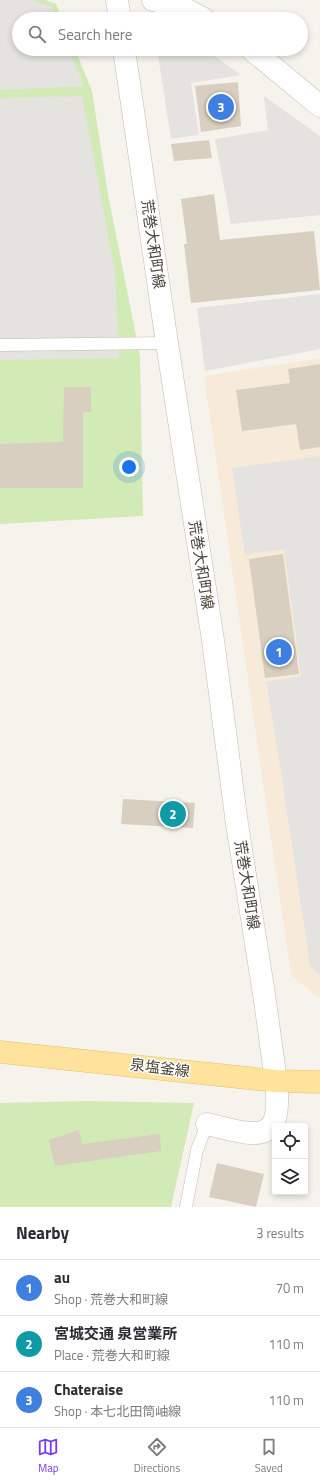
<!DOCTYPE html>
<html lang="en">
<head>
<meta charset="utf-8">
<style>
	:root { --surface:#fff; --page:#f7f7f7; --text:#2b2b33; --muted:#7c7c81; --line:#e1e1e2; --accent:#7c3aed }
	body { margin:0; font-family:"Titillium Web","Noto Sans JP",sans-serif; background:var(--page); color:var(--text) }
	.controls { position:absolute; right:12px; bottom:12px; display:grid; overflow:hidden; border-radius:4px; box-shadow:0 2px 6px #0003 }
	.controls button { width:36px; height:36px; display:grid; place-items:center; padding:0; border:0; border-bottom:1px solid var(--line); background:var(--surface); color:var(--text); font:20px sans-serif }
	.you { position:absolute; left:129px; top:467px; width:14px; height:14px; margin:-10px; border:3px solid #fff; border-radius:50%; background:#1a73e8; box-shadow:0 0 0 6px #1a73e833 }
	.badge { display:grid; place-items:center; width:26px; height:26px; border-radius:50%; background:var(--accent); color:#fff; font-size:13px; font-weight:700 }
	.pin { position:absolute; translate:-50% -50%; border:2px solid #fff; box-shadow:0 1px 4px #0006 }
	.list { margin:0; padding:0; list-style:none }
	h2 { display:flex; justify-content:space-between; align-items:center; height:52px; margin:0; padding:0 16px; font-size:17px }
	h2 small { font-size:13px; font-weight:400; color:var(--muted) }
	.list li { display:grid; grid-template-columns:26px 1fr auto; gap:12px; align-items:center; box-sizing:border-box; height:56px; padding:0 16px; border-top:1px solid var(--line) }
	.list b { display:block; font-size:15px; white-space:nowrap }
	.list p { margin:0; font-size:13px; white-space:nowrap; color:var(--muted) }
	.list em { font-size:13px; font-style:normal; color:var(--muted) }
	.icon { flex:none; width:22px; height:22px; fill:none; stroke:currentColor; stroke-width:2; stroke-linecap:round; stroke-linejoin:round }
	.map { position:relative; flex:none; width:320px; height:1207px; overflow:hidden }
	.search { position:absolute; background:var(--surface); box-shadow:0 2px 6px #0003; left:12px; right:12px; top:12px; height:44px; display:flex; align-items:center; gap:10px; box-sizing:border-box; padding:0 14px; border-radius:22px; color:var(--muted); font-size:15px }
	.sheet { height:220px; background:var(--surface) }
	nav { display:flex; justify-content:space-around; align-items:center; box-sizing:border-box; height:56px; border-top:1px solid var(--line); background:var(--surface); font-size:11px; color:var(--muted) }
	nav a { display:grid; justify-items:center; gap:2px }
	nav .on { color:var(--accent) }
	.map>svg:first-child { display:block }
</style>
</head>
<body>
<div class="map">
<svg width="320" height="1207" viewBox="0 0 320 1207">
	<rect width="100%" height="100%" fill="#f6f3ec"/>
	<path fill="#f7ead8" d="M320,358V999L291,975L204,376Z"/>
	<path fill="#d2eab5" d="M0,0H45L56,4L62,19H19V49H75L92,91L108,194L140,356L143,516L0,524Z
		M86,1101L194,1103L171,1207H0V1103Z"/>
	<path fill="#e5e3e0" d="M0,0H32L52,7L57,19H19V49H69L84,86L0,90Z
		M157,49H205L241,75L191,83L199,135L171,139Z
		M82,96L115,272L119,358L0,360V98Z
		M264,96L320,136V215L231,224L215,139L268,130Z
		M320,294V349L205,371L197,308Z
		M320,456V975L310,966L282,778L266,682L301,676L284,549L245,555L232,468Z"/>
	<path fill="#d8cfc1" d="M238,82L241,126L201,132L195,86Z
		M209,140L212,158L174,161L171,144Z
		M214,194L220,240L314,231L320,290L191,303L184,244H187L181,199Z
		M320,364V447L300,450L296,424L242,431L236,390L290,383L288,369Z
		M64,387H91V412H83V488H0V444L63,442Z
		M283,554L299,674L265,678L249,559Z
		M123,799L195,803L193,828L121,824Z
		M79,1130L82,1144L160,1134L161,1151L55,1166L49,1140Z
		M217,1163L264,1174L256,1207L209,1197Z"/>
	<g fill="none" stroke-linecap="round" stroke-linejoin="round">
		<g stroke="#c2bbae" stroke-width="13">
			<path id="service" d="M0,345L167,343
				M186,1207L197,1150L207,1124"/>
		</g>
		<g stroke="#c2bbae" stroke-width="23">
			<path id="minor" d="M207,1124C257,1136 283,1147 276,1081"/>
		</g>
		<g stroke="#c2bbae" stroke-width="23">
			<path id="tertiary" d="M117,0L120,19
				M153,0L185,9L204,19
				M124,49L167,343L213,640L237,824L264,994L276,1081
				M251,49L320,106"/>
		</g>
		<g stroke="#e6c16a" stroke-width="23">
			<path id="primary" d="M0,1052L276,1081L320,1082"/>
		</g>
		<use href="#service" stroke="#fff" stroke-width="12"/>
		<use href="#minor" stroke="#fff" stroke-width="22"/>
		<use href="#tertiary" stroke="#fff" stroke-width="22"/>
		<use href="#primary" stroke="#ffe39c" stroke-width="22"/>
	</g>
	<g text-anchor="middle" stroke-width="3" stroke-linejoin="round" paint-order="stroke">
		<g font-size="15" fill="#4b4439" stroke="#fff">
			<text transform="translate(153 244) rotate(82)" y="5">荒巻大和町線</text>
			<text transform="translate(201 565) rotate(81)" y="5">荒巻大和町線</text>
			<text transform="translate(247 885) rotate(81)" y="5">荒巻大和町線</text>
			<text transform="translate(160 1068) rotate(7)" y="5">泉塩釜線</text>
		</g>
	</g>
</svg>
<div class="controls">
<button><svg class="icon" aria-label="locate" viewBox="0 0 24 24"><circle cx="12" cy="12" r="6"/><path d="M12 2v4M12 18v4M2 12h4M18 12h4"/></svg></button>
<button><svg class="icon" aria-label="layers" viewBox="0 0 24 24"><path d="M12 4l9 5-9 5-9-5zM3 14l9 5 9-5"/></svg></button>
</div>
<div class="you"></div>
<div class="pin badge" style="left:279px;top:652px;background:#3f7fe0">1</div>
<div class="pin badge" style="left:173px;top:814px;background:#0f9aa8">2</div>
<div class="pin badge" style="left:221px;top:107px;background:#3f7fe0">3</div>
<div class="search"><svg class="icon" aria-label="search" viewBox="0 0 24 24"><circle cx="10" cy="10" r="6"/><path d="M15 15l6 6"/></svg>Search here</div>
</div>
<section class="sheet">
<h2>Nearby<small>3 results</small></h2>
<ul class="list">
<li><span class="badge" style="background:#3f7fe0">1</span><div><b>au</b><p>Shop · 荒巻大和町線</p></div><em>70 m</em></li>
<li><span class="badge" style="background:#0f9aa8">2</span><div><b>宮城交通 泉営業所</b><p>Place · 荒巻大和町線</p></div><em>110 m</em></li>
<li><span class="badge" style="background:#3f7fe0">3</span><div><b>Chateraise</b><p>Shop · 本七北田筒岫線</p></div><em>110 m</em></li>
</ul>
</section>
<nav>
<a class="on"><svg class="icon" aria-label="map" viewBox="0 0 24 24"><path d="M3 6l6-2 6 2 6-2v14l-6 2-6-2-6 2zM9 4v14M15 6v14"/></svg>Map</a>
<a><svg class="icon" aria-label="directions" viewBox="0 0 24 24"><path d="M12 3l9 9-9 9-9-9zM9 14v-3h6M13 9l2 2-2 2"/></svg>Directions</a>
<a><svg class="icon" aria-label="saved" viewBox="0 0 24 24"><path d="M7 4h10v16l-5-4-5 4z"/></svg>Saved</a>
</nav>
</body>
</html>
